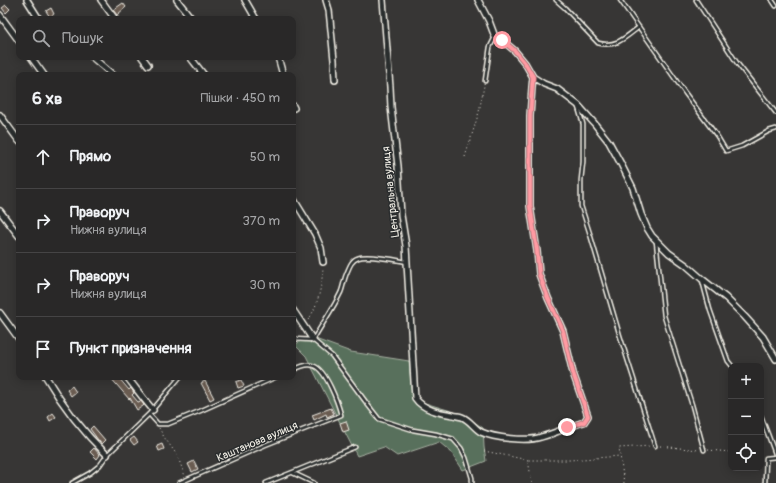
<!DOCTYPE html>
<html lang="uk">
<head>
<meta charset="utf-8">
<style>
	:root { --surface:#292828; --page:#353434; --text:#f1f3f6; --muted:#a5a6a8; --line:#454445 }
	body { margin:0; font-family:Pangolin,sans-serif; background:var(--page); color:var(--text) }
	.controls { position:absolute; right:12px; bottom:12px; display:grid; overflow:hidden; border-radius:8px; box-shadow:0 2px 10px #0003 }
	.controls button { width:36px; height:36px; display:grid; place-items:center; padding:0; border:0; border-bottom:1px solid var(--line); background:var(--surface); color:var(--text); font:20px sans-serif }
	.stop { position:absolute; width:12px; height:12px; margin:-9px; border:3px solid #ff9aa2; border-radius:50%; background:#fff }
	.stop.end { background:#ff9aa2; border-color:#fff; box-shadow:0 1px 4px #0008 }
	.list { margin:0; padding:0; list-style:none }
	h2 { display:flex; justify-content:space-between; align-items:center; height:52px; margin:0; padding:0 16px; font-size:17px }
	h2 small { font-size:13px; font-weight:400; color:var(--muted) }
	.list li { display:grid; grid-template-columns:26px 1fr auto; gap:12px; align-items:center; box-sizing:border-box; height:64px; padding:0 16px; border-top:1px solid var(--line) }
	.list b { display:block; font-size:15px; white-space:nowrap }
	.list p { margin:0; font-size:13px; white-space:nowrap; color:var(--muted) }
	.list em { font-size:13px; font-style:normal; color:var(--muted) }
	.icon { flex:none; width:22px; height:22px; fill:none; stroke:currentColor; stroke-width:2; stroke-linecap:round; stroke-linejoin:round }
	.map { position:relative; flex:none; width:776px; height:483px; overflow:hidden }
	.search { position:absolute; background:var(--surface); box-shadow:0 2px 10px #0003; left:16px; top:16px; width:280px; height:44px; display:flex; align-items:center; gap:10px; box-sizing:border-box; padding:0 14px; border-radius:8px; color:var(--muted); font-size:15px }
	.panel { position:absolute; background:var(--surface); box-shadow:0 2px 10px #0003; left:16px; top:72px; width:280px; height:308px; border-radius:8px }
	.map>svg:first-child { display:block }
</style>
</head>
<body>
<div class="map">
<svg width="776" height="483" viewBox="0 0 776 483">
	<rect width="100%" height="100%" fill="#373635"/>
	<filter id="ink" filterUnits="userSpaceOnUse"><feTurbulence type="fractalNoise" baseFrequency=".025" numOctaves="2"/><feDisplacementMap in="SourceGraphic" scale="8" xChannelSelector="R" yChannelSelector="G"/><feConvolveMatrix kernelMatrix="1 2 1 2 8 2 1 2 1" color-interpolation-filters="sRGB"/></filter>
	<g filter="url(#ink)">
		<path fill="#59705b" stroke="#a6b0a2" d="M311,334L318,340L351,352L409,361L412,394L425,403L464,415L483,428L484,447L486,461L463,470L451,452L439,442L397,456L384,447L357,456L306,356L295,345Z"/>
		<path fill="#6a5b51" stroke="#f4f1e8" d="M123,3L126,7L117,15L113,10Z
			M6,5L10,9L6,13L2,8Z
			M51,8L54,14L50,17L46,11Z
			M110,377H118L129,390L131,388L134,393L132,395L138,402L141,401L144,405L143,406L137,410L130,398L129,399Z
			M241,380L244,386L238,388L236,382Z
			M205,381L214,398L210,400L201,383Z
			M72,386L76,392L71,396L67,390Z
			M331,408L334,414L327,417L326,414L314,420L312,415Z
			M53,413L56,417L50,421L48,417Z
			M346,421L349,430L343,432L340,423Z
			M93,426L105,440L101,444L90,429Z
			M134,437L138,442L134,445L130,440Z
			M162,444L164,449L159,451L157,446Z
			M94,448L100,455L97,459L90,452Z
			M194,461L198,469L192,472L188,464Z"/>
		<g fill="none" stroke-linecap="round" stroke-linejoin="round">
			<g stroke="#f4f1e8" stroke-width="5.5">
				<path id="lane" d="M556,0L565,8L598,43C616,48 626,37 639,27
					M620,0L685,93L717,136L726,151L742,146L769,131L776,129
					M696,0L737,63L776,113
					M772,0L776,6
					M485,81L490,47L495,37
					M578,107L583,124V162L581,180V206L590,234L620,336L655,446
					M656,241L664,316L692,405L704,450
					M702,280L710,310L728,361L732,366
					M293,339L313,340L332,356L368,405L379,419L413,430L436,434L453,439L461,448L466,458L472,478V483
					M313,340C322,324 333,309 341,292C343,287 344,280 346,275C349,268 351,260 358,258C367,254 396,260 407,262
					M149,414L158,424H168L200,411L276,377
					M761,416L776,456
					M293,473L314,483
					M72,483L90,473L100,465L107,455L149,414L180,377
					M179,483L265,445L341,415C338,403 326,370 314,366C308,363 299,367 293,370
					M266,483L355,447
					M765,483L766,458L776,457"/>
			</g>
			<g stroke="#f4f1e8" stroke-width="8">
				<path id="street" d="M27,0L39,19
					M101,0L115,19
					M177,0L192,19
					M245,0L256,19
					M326,0L329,10L334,60L335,80
					M383,0L390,87L391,107L398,166L401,215L406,246L415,398C423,410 440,413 453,415C456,416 459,416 462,417C470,420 474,428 481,432C494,438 527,442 541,437C556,433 570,426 584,422L588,416L573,373L563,331L548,298L539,274L537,251L530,206V116L532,87L533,77
					M478,0L489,21L495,37L502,40L515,51L525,63L533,77L544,84L557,89L578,105L594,123L609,142L621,164L633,188L641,214L647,228L652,236L669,253L686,265L702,279L726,298L745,317L763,337L776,359
					M0,15L19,41
					M31,57L44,75
					M92,57L113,75
					M142,57L148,65
					M190,57L204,75
					M278,57L283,75
					M293,106L294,108
					M0,115L19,141
					M293,198L315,234L321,248L323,262
					M0,211L19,236
					M293,310L313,340
					M0,313L19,339
					M46,377C63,406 83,432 107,455
					M127,377L144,399L153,410"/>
			</g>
			<path stroke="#f4f1e8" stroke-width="1" stroke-dasharray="1 3" stroke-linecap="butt" d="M465,157L479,112L484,86
				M308,320C318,307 322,284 323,268
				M159,428L164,437L177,455L185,476
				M660,446L699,450
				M708,450L731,452
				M484,451L528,460
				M532,483L528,460H570L620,456
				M624,483L619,448L651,446"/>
			<use href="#lane" stroke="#2a2d2e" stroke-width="2.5"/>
			<use href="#street" stroke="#2a2d2e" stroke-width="5"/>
		</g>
	</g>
	<g fill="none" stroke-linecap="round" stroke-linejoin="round" filter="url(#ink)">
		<path stroke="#ff9aa2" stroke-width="5" d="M502,40L515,51L525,63L533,77L530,116V206L537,251L539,274L548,298L563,331L573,373L588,416L584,422L567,427"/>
	</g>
	<g text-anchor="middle" stroke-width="3" stroke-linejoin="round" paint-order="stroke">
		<g font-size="11" fill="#f4f1e8" stroke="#2a2d2e">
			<text transform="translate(390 192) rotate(-96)" y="4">Центральна вулиця</text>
			<text transform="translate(257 441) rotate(-23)" y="4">Каштанова вулиця</text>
		</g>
	</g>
</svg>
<div class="controls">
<button>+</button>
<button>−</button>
<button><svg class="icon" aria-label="locate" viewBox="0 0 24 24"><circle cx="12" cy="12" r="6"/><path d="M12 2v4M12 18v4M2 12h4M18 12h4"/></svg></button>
</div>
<div class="stop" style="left:502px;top:40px"></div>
<div class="stop end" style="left:567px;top:427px"></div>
<div class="search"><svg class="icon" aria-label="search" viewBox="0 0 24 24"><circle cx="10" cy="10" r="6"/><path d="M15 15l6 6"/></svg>Пошук</div>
<section class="panel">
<h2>6 хв<small>Пішки · 450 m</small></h2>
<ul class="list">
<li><svg class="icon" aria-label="ahead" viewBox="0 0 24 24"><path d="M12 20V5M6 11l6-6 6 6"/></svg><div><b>Прямо</b></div><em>50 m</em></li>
<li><svg class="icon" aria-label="right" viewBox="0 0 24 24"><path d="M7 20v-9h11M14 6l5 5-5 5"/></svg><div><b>Праворуч</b><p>Нижня вулиця</p></div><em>370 m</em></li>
<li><svg class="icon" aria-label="right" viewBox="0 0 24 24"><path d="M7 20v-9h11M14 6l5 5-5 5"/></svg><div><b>Праворуч</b><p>Нижня вулиця</p></div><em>30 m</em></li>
<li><svg class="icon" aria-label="arrive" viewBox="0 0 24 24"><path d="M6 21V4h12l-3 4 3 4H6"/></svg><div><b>Пункт призначення</b></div></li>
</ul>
</section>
</div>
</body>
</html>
